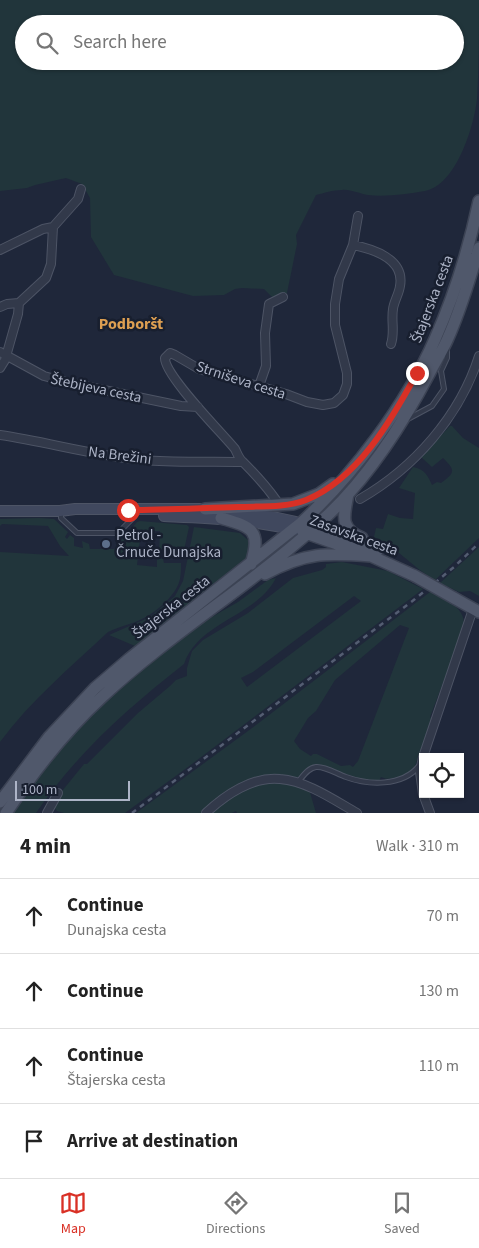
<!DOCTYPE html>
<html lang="en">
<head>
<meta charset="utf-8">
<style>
	:root { --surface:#fff; --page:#f6f6f6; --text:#222; --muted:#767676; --line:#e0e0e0; --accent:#d93025 }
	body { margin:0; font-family:"Source Sans 3",sans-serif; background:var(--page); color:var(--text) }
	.controls { position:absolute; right:15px; bottom:15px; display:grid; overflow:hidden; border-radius:0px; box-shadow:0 1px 4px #0004 }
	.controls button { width:45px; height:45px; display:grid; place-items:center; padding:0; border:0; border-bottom:1px solid var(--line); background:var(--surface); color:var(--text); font:25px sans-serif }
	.scale { position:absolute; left:15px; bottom:12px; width:115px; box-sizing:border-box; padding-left:5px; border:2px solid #adb4c7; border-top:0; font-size:14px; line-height:18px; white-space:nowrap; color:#adb4c7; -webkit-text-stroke:4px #181f2f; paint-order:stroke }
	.stop { position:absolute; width:15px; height:15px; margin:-11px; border:4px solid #d93025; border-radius:50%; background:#fff }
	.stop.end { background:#d93025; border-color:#fff; box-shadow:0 1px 5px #0008 }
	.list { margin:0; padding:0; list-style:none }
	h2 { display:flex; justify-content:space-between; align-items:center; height:65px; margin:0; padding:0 20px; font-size:21px }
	h2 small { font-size:16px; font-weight:400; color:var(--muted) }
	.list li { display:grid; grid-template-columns:32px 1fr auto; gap:15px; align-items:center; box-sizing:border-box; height:75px; padding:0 20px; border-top:1px solid var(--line) }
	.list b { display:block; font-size:19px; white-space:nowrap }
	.list p { margin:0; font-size:16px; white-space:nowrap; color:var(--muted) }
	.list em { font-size:16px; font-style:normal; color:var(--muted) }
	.icon { flex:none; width:28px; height:28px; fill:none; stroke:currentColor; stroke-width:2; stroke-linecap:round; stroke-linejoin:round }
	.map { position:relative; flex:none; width:479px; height:813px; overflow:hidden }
	.search { position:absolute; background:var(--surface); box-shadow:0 1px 4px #0004; left:15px; right:15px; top:15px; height:55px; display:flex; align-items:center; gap:12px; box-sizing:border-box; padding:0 18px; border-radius:28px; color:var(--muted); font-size:19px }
	.sheet { height:365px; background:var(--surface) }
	nav { display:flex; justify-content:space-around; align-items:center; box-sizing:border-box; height:70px; border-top:1px solid var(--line); background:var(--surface); font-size:14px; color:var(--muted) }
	nav a { display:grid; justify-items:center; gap:2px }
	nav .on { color:var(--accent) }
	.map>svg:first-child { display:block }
</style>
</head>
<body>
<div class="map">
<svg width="479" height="813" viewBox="0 0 479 813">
	<rect width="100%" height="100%" fill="#1f273a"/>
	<path fill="#21353b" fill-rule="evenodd" d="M0,0H479C479,33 479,67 477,99C474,127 456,185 425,191C408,194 385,197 368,195C360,194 350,189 342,190C333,190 324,193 316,195L296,235L297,244L287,293L281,296L272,297L264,289L242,288L235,289L224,295L193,296L114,275L91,237L90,198L82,184L66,178L35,185L27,188L0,191ZM24,24H455V61H24Z
		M450,426H452L463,438L479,448V538L435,580C413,568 397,547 374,537L376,528L383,529L388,514L400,518L413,519L415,493L399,488L413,467C425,469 428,476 432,485L437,482L441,483C456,472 455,470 443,458L432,467L422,458V455Z
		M39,518L54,519L68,532L65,537L67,539L70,535L74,538V546L83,548L82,541L89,544L90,549H114L137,522L140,521L187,525L189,527L183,555L159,553L160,531H141L137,565L157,567V559H163L164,563H181C181,568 181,574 180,579C177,594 158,611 144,618C133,624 120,626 108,632C71,667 31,700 0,742V552L69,556L60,546L48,526L2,524L0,526V519Z
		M194,527L240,533L249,541L250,555L135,646L109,635L150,617L175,596L183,581Z
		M479,547V596L470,591L459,592L440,583Z
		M342,562L388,571L423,589L188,767L125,813H64L57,811L54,807L58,796L84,764H87L138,713L170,686L176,680L187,676V668L192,651L203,640L248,613L293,578L322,570L326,567V564ZM354,596L361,601L247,687L241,678L253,672Z
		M276,578C256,617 199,621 184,664C127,709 77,753 36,813H11L34,780L67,739L95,710L126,681L198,625L238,602L268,580Z
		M430,592C447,602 466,606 464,628L430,717L432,718L414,769C404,776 392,782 381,777L379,781L361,779L319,765L312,766L298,777L264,778L204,813H136L252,728ZM400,625L409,628L358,761L353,767L350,765L341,766L317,754H313L311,756L300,749L294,741L308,718L316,711L335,680Z
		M285,781L309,789L316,813H237L236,811L232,813H209L246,788L269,782Z"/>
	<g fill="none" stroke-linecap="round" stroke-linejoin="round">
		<g stroke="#4d5465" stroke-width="6">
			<path id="lane" d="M406,420L432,406L444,389L441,371L447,358V350
				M61,513V518L77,533H118L132,519V514
				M298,782C303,776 308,768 316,767C325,766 337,774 346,777C368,785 402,787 419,766"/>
		</g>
		<g stroke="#4d5465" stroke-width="10">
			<path id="street" d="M353,245C373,249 405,259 400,286C399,294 394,301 393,309C391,321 395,332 391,344
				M0,250L43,229L53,227L78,199L81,189
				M0,307L7,304L19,303
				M0,352L44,376L70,383L181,406L198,407
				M0,368L5,360L18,314L19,303L46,278L51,264L53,227
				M259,386L266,366L265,333L269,304L283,297
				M0,435C48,442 95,456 143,460C175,463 209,461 242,462
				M360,499C414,468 460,416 479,356
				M276,500C266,486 255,474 243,462C239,459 237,453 235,449C222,433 164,375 165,358L170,353L175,355L199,369L286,394L307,402L323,405L334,403L343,395L347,384V373L335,325V304L339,279L353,245L358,216
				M423,757L473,609
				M423,757L420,772L423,794
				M423,794L430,813
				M47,813L58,793
				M206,813C225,795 253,776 280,779C307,781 334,800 357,813"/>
		</g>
		<g stroke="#4d5465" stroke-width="12">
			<path id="secondary" d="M0,511H60L75,509H211
				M231,511L273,517L301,523
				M164,516C209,518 249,519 294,530"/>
		</g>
		<g stroke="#3c4354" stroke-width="14">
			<path id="primary" d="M348,494C344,516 339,528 362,538
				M205,509L293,504L319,494L333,484
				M221,518C251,527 262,529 251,564
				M308,525L356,542L377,551
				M303,532L371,556L415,576
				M265,574C306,552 326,553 371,556
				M454,598L479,612
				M0,802L49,737L95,688L129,659L301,523C354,474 406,405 435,339C455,294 469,248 479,201
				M6,813C34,771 65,731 102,697C173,631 258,581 328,515C370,475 402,425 429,374C435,362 443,350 448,338C461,309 470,278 479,248"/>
		</g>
		<use href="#lane" stroke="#32394a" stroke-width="4"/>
		<use href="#street" stroke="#32394a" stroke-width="8"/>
		<use href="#secondary" stroke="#40485e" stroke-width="10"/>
		<use href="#primary" stroke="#50586b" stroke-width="11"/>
		<path stroke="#545d72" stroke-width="2.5" stroke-dasharray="5 5" stroke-linecap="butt" d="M132,813L415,599L454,567L479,543"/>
		<g stroke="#3c4354" stroke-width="14" stroke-linecap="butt">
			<path id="primary-bridge" d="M415,576L454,598"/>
		</g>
		<use href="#primary-bridge" stroke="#50586b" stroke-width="11"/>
	</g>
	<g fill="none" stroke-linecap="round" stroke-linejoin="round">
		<path stroke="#d93025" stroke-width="6" d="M128,510C165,510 201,508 238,507C260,506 286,508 306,500C358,479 392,419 417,373"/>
	</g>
	<circle fill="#5c6f8a" stroke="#181f2f" stroke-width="2" cx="106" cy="544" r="5"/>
	<g text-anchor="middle" stroke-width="5" stroke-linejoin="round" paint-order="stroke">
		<g font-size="15" fill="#adb4c7" stroke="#181f2f">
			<text transform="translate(432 299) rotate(-69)" y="5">Štajerska cesta</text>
			<text transform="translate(241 380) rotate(18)" y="5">Strniševa cesta</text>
			<text transform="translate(96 388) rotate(12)" y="5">Štebijeva cesta</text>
			<text transform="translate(120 455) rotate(7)" y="5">Na Brežini</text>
			<text transform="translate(354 535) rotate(20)" y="5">Zasavska cesta</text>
			<text transform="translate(171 607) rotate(-38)" y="5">Štajerska cesta</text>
		</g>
		<g font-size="15" fill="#adb4c7" stroke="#181f2f" text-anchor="start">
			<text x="116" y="540">Petrol -<tspan x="116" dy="17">Črnuče Dunajska</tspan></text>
		</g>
		<g font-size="16" font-weight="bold" fill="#dd9f52" stroke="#181f2f">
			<text x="131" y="329">Podboršt</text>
		</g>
	</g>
</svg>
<div class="controls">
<button><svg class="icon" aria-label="locate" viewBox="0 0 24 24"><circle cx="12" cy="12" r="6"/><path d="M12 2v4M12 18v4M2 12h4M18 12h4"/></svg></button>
</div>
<div class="scale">100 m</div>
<div class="stop" style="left:128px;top:510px"></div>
<div class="stop end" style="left:417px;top:373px"></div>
<div class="search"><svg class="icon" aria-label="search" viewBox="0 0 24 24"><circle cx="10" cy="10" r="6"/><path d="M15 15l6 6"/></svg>Search here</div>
</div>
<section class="sheet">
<h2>4 min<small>Walk · 310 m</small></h2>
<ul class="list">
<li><svg class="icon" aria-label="ahead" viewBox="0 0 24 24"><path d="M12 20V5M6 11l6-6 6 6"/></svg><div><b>Continue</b><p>Dunajska cesta</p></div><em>70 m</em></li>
<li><svg class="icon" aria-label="ahead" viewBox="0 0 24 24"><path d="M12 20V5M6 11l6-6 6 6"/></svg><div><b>Continue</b></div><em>130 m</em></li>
<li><svg class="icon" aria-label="ahead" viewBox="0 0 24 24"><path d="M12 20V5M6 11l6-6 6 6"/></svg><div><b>Continue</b><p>Štajerska cesta</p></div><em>110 m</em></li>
<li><svg class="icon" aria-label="arrive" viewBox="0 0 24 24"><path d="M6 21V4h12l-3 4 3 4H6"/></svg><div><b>Arrive at destination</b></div></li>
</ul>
</section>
<nav>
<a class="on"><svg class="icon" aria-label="map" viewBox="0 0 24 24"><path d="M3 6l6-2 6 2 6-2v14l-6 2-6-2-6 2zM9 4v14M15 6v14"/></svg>Map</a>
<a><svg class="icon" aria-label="directions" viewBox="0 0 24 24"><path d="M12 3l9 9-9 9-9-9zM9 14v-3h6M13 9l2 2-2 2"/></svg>Directions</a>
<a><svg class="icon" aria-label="saved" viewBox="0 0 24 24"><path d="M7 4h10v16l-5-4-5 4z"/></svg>Saved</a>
</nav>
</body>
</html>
